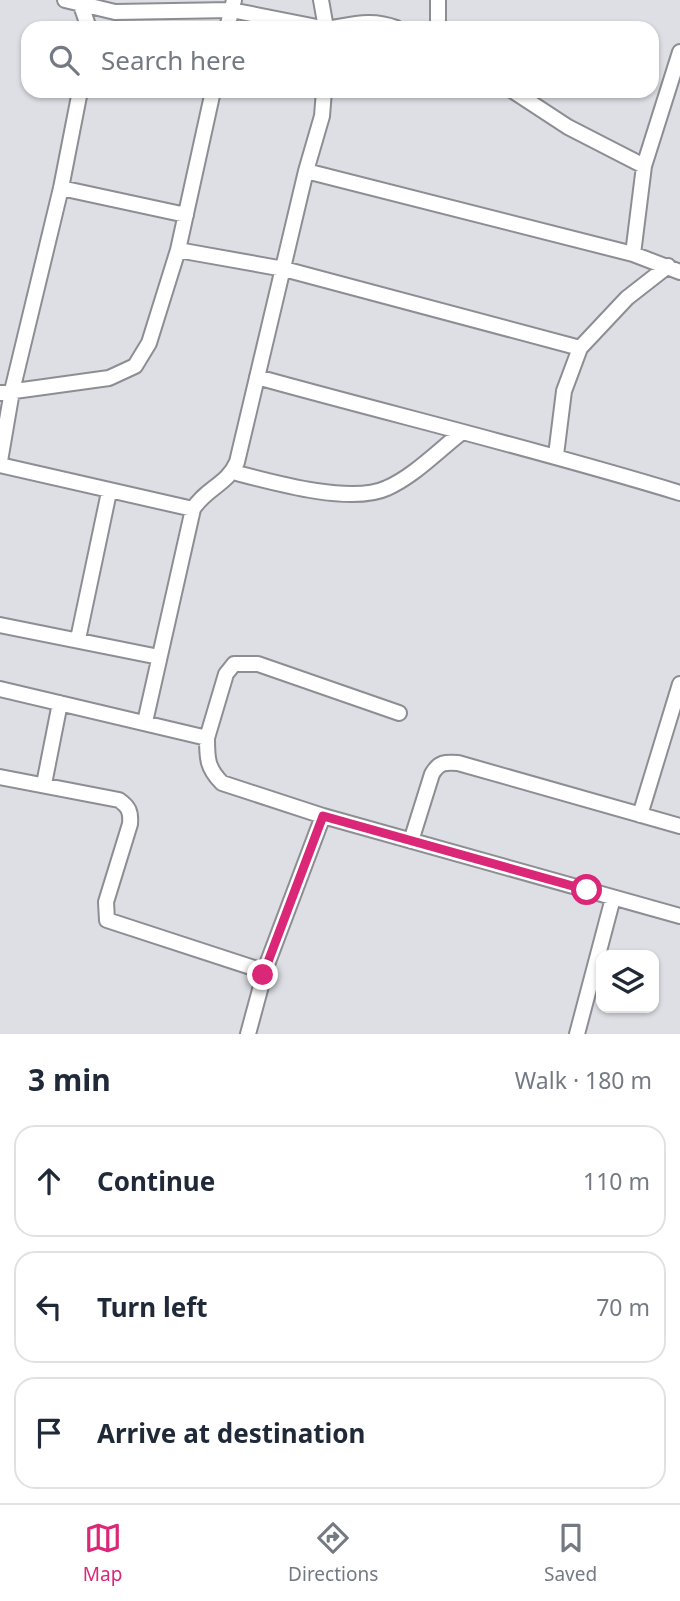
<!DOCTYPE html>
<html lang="en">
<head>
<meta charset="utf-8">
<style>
	:root { --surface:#fff; --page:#f2f2f3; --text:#1f2937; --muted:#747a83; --line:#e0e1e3; --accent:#db2777 }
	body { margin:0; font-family:"Noto Sans",sans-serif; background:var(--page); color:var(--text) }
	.controls { position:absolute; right:21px; bottom:21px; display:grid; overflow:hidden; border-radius:14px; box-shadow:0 2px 5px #0004 }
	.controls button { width:63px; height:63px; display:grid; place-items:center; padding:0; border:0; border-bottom:2px solid var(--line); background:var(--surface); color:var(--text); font:35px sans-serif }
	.stop { position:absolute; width:21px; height:21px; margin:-16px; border:5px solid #db2777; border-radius:50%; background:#fff }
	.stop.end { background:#db2777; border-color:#fff; box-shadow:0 2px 7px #0008 }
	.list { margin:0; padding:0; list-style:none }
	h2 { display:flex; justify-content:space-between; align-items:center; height:91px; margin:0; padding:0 28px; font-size:30px }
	h2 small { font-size:23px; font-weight:400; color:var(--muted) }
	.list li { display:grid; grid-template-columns:46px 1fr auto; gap:21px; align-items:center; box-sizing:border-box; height:112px; margin:0 14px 14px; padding:0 14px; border:2px solid var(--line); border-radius:21px }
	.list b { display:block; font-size:26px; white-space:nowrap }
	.list em { font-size:23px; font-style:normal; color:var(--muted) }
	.icon { flex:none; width:38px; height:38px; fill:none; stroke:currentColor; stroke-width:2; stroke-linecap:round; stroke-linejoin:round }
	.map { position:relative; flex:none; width:680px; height:1034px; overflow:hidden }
	.search { position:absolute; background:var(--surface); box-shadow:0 2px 5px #0004; left:21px; right:21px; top:21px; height:77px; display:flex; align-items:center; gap:18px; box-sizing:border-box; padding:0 24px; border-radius:21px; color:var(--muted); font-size:26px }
	.sheet { height:469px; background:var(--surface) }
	nav { display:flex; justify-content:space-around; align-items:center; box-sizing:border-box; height:98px; border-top:2px solid var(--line); background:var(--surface); font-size:19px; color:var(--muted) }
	nav a { display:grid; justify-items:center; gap:4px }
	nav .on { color:var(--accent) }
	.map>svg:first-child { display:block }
</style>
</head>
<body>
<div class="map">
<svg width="680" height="1034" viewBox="0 0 680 1034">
	<rect width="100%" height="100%" fill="#dddfe5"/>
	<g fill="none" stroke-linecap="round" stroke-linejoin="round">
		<g stroke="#8c8e93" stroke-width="18">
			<path id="street" d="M65,0L115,12L231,10L322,28
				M79,0L89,28
				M321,0L326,28
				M227,28L234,0
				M332,28C355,24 373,19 396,28
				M438,28V0
				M513,91L568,127L644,166
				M306,171L633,254L680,272
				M61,188L186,215
				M178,250L284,269L580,348
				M633,254L644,166L680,52
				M257,377C398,416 540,450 680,493
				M0,393L109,378L135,366L149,343L178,250L213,91
				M556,455L564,391L580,348L627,298L668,266
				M0,461L12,391L61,188L80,91
				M0,465L193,509
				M233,472C271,482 351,505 387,488C414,476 438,451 461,433
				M0,625L159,657
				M78,639L109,492
				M0,689L207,738C207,758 207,768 222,783L323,816L680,916
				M145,722L193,509C205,489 228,484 237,462L306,171L322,116L324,91
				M207,738L226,674L234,664H258L399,713
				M0,777L119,800C129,807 131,812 130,824L106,902L107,920L260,970L261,986L248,1034
				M44,784L60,703
				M640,815L680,684
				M411,841L432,774C439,762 445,762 458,763L680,826
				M263,975L323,816
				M577,1034L613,898"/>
		</g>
		<use href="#street" stroke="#fff" stroke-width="14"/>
	</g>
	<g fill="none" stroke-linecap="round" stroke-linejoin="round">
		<path stroke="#db2777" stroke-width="9" d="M263,975L323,816L587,890"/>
	</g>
</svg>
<div class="controls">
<button><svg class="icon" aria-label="layers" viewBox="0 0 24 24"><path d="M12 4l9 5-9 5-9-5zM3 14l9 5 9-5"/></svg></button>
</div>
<div class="stop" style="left:587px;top:890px"></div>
<div class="stop end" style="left:263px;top:975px"></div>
<div class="search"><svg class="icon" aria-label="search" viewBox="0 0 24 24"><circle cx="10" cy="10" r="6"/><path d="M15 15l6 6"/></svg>Search here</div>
</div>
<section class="sheet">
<h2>3 min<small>Walk · 180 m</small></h2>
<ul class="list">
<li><svg class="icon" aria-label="ahead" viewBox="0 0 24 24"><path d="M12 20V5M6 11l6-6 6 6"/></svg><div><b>Continue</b></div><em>110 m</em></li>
<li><svg class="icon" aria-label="left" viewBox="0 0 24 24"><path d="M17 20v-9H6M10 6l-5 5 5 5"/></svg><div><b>Turn left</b></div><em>70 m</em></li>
<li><svg class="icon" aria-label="arrive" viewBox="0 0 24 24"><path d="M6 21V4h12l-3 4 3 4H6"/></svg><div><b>Arrive at destination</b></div></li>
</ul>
</section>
<nav>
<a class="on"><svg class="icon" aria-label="map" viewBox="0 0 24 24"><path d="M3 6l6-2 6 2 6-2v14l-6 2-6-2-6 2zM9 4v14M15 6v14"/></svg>Map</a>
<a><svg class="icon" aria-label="directions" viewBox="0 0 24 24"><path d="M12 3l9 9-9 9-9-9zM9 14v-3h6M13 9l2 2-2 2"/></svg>Directions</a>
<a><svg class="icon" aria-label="saved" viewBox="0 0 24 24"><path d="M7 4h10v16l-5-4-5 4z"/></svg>Saved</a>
</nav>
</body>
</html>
